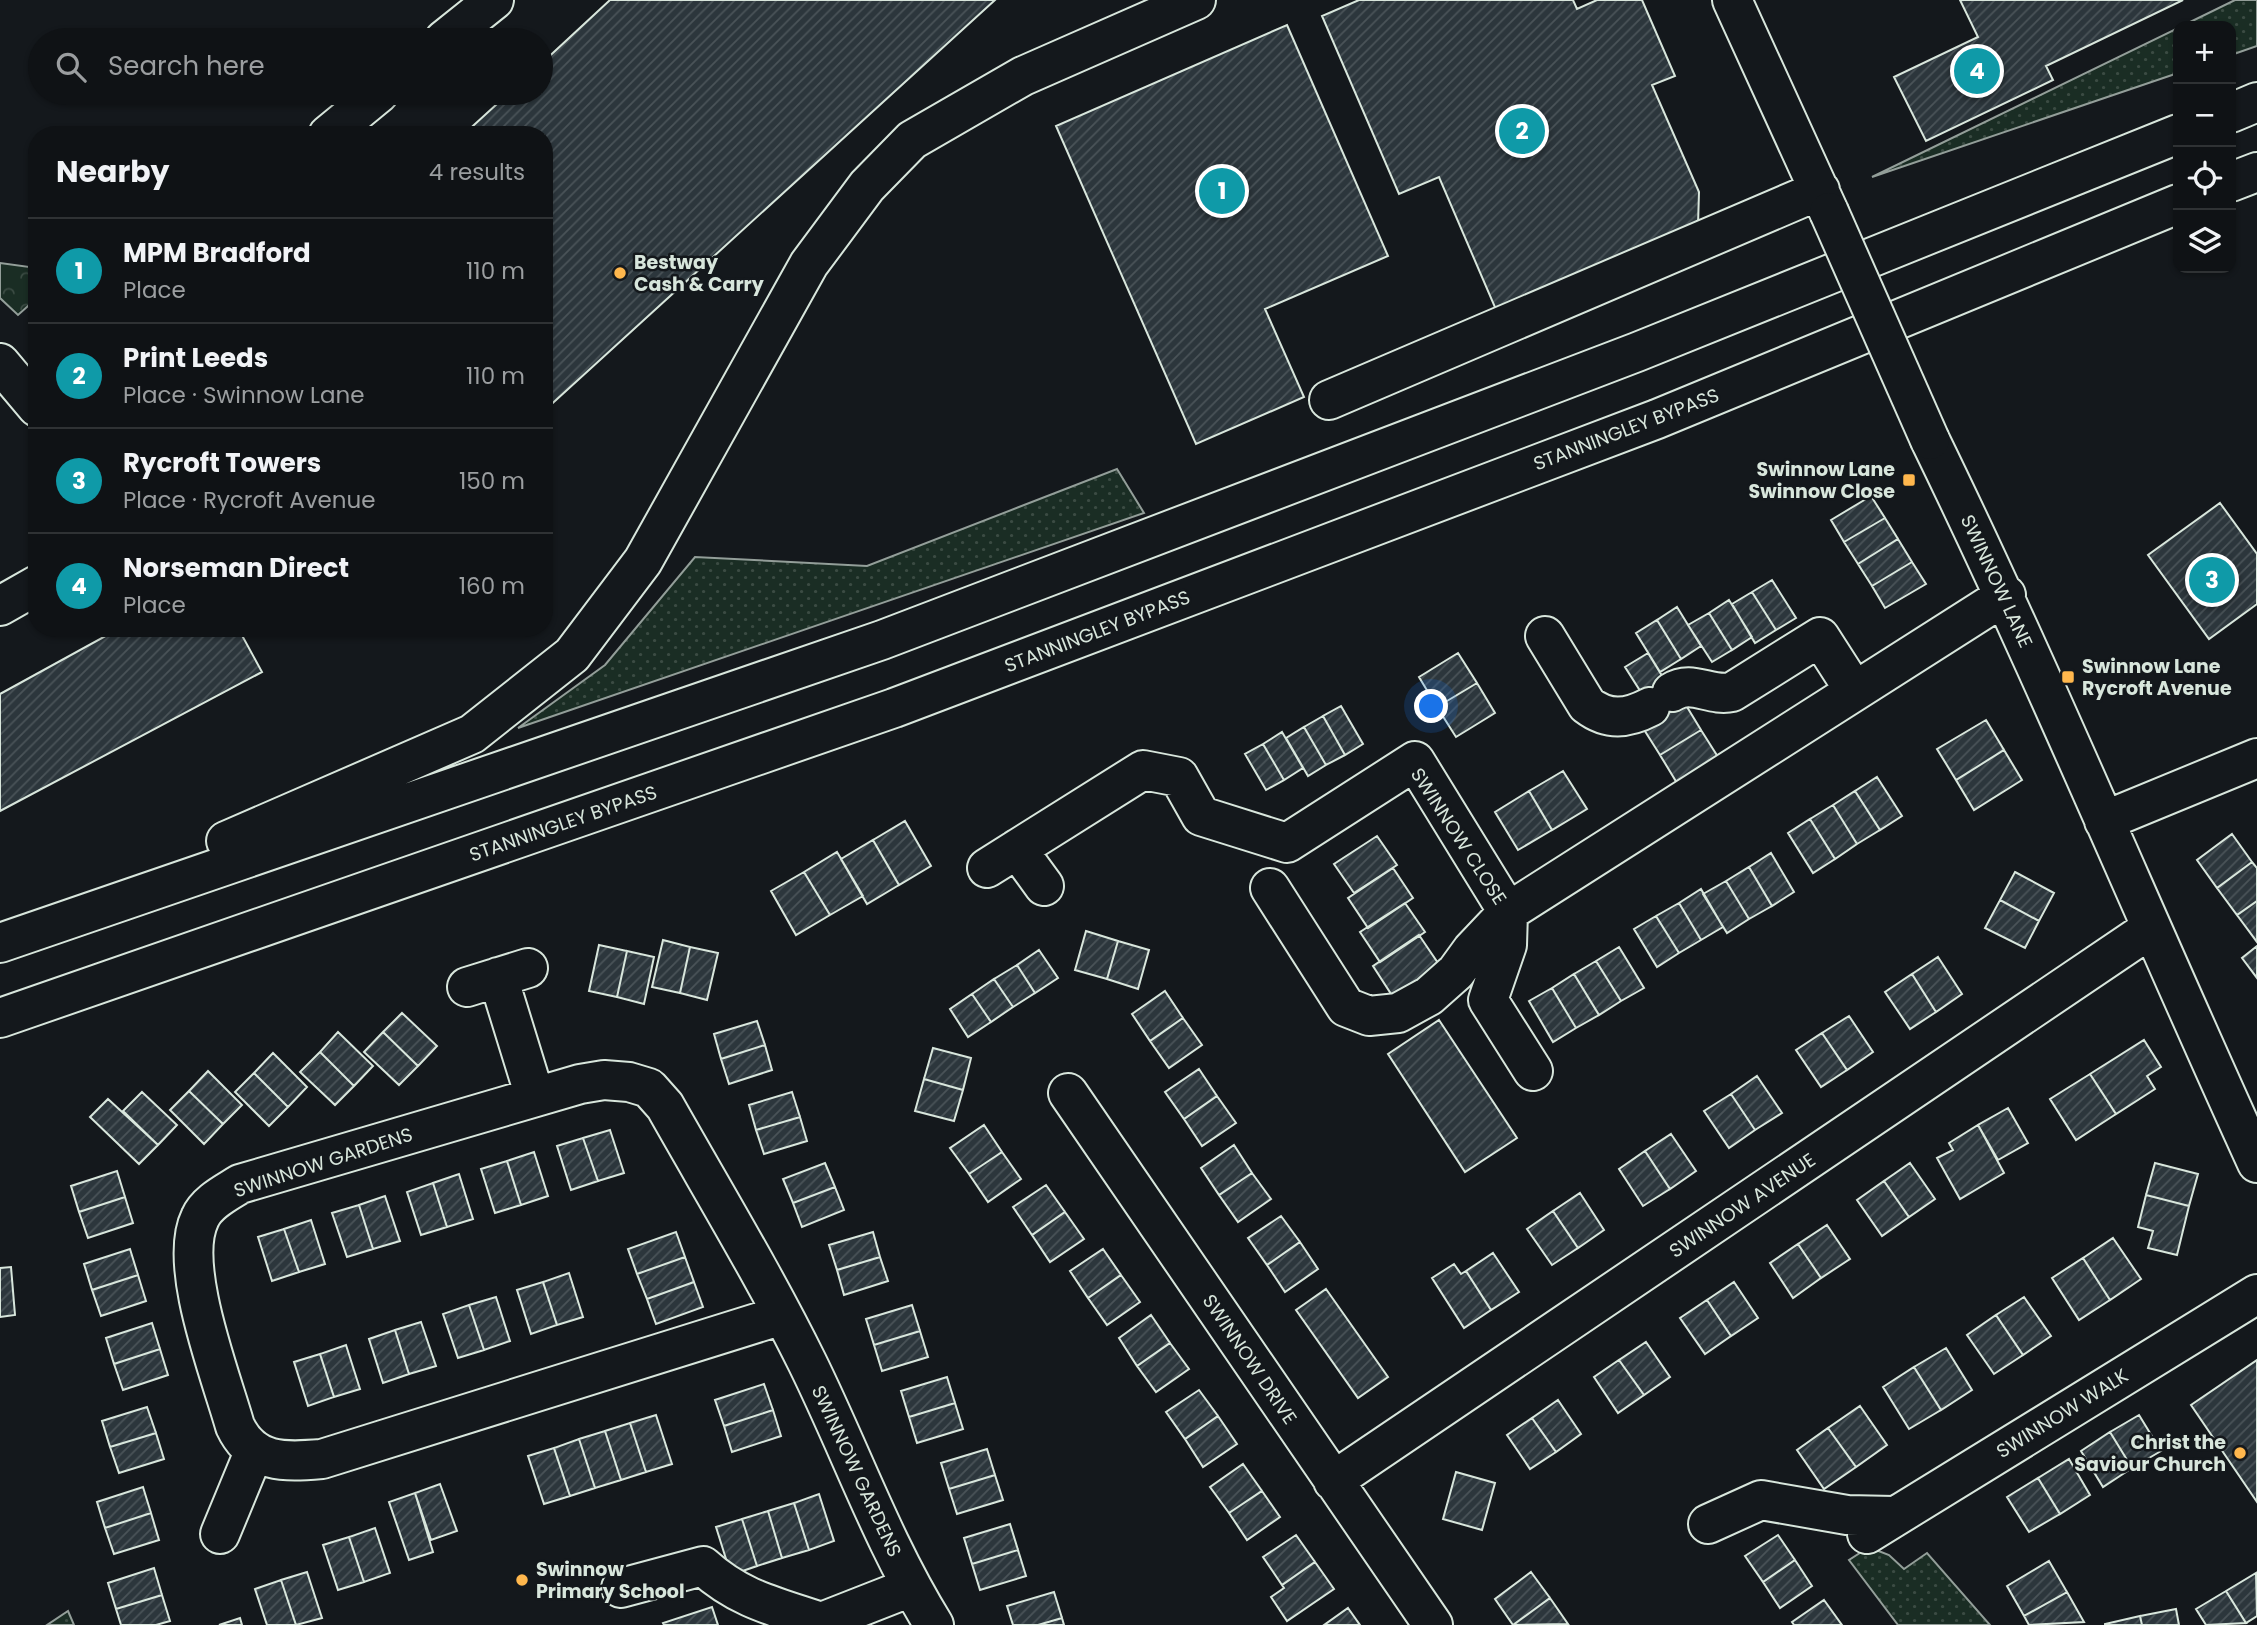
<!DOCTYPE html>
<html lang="en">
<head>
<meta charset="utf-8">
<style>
	:root { --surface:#0f1215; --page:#1d2022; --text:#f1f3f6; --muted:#9b9ea0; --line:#2f3234; --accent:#8c9099 }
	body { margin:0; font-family:Poppins,sans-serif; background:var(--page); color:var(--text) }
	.controls { position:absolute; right:21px; top:21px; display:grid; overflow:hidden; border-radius:14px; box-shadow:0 2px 5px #0004 }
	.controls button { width:63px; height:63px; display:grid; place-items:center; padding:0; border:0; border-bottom:2px solid var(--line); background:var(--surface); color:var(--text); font:35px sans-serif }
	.you { position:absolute; left:1432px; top:707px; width:24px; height:24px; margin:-18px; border:5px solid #fff; border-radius:50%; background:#1a73e8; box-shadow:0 0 0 10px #1a73e833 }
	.badge { display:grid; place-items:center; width:46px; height:46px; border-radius:50%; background:var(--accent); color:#fff; font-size:23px; font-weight:700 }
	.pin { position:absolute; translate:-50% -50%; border:4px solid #fff; box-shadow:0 2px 7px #0006 }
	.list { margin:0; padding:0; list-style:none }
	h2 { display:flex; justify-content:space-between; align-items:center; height:91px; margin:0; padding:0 28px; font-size:30px }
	h2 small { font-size:23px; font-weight:400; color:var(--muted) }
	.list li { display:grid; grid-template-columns:46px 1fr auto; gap:21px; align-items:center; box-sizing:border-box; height:105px; padding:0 28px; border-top:2px solid var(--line) }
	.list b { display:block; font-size:26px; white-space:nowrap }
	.list p { margin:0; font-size:23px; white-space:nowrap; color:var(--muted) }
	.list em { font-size:23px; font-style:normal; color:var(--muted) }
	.icon { flex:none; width:38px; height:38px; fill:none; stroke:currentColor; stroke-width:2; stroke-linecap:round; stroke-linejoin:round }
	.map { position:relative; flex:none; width:2257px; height:1625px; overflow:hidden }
	.search { position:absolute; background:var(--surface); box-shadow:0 2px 5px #0004; left:28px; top:28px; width:525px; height:77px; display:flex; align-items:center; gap:18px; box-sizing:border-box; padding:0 24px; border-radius:38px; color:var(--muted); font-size:26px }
	.panel { position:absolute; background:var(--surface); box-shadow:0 2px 5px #0004; left:28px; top:126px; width:525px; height:511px; border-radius:28px }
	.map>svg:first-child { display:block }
</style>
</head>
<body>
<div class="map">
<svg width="2257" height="1625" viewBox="0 0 2257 1625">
	<defs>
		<pattern id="grass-dots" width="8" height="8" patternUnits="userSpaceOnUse" patternTransform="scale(1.75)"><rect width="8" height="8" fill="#1a2d24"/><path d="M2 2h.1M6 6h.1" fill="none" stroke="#3b4b43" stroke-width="1.8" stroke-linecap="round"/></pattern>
		<pattern id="forest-crowns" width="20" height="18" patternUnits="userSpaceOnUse" patternTransform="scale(1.75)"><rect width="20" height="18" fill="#1a2d24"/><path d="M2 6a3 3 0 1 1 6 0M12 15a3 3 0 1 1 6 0" fill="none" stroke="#3b4b43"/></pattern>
		<pattern id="building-hatch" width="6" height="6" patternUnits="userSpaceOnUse" patternTransform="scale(1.75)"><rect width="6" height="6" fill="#2c363c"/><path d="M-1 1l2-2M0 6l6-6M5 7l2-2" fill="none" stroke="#4a5358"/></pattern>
	</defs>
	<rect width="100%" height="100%" fill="#14181c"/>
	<path fill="url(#grass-dots)" stroke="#939e99" stroke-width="2" d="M2235,0H2257V46L2231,55V26H2182Z
		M2178,28V73L1872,177Z
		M1117,469L1144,513L518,728L605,665L695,557L867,566Z
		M1876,1550L1889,1555L1904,1569L1927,1553L1990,1625H1898L1849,1560L1863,1551Z
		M68,1611L74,1625H47Z"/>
	<path fill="url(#forest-crowns)" stroke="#939e99" stroke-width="2" d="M0,263L37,268V298L18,315L0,298Z"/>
	<path fill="url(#building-hatch)" stroke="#d8e6dc" stroke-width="2" d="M610,0H995L544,411V135H463L509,93H541V64Z
		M1359,0H1573L1577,9L1597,0H1642L1675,76L1652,85L1699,192L1698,225L1497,312L1439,177L1399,194L1322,16Z
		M1960,0H2183L2046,66L2053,80L1926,141L1894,77L1978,37Z
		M1287,25L1388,256L1265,309L1304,397L1196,444L1056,126Z
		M1871,496L1885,518L1844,542L1831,520Z
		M2220,503L2257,554V604L2209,639L2148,555Z
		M1885,518L1898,539L1858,564L1844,542Z
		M1898,539L1912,562L1872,586L1858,564Z
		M1912,562L1926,584L1885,608L1872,586Z
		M1772,580L1796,618L1776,630L1752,592Z
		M1752,592L1776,630L1755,643L1732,604Z
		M1729,600L1752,637L1732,650L1709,613Z
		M1677,607L1701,646L1681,659L1657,620Z
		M1709,613L1732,650L1712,662L1688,625Z
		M1657,620L1681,659L1660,672L1636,633Z
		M120,628H238L262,672L0,811V694Z
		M1458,653L1477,683L1437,707L1419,677Z
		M1648,653L1680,705L1658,719L1625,667Z
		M1477,683L1495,713L1456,737L1437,707Z
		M1684,702L1701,730L1660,755L1643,728Z
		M1341,706L1363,744L1345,755L1323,716Z
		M1323,716L1345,755L1326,765L1304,727Z
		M1986,720L2004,750L1956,780L1937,749Z
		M1304,727L1326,765L1308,776L1286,738Z
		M1701,730L1718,757L1677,783L1660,755Z
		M1282,732L1303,768L1284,780L1263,744Z
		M1263,744L1284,780L1266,790L1245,754Z
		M2004,750L2022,780L1974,810L1956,780Z
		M1563,771L1587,809L1552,830L1529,791Z
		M1877,777L1902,816L1880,830L1855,791Z
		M1529,791L1552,830L1518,850L1495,812Z
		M1855,791L1880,830L1857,844L1833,805Z
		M1833,805L1857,844L1835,859L1810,819Z
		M1810,819L1835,859L1813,873L1788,833Z
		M905,821L931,866L899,885L873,840Z
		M2232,834L2252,862L2217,888L2197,860Z
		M1377,836L1397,865L1354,893L1334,864Z
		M873,840L899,885L867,904L841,859Z
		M837,852L863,896L830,915L804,872Z
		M1771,853L1794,892L1772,906L1749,867Z
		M2252,862L2257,868V901L2237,915L2217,888Z
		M1749,867L1772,906L1749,919L1726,881Z
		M1393,868L1413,898L1368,928L1348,898Z
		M804,872L830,915L796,935L771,891Z
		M2015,872L2054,893L2039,921L2000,900Z
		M1726,881L1749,919L1727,933L1703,894Z
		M1701,889L1723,927L1701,940L1679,903Z
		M2000,900L2039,921L2025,948L1985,928Z
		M2257,901V942L2237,915Z
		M1405,903L1425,932L1380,962L1360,932Z
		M1679,903L1701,940L1679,953L1656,916Z
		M1656,916L1679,953L1657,967L1634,929Z
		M1086,931L1118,941L1107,979L1075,970Z
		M1419,935L1442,969L1395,1000L1373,966Z
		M663,940L690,947L680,993L652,987Z
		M1118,941L1149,950L1138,989L1107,979Z
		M599,945L627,951L617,997L589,991Z
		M2257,946V978L2242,958Z
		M690,947L718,953L707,1000L680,993Z
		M1619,947L1644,988L1621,1001L1596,961Z
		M1039,950L1058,978L1035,993L1017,965Z
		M627,951L654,957L644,1004L617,997Z
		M1938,957L1962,994L1936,1012L1912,974Z
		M1596,961L1621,1001L1599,1015L1574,974Z
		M1017,965L1035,993L1013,1007L994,979Z
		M1574,974L1599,1015L1576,1028L1552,988Z
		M1912,974L1936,1012L1910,1029L1885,992Z
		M994,979L1013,1007L991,1022L972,994Z
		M1552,988L1576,1028L1553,1042L1529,1001Z
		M1165,991L1183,1018L1150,1041L1132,1014Z
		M972,994L991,1022L968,1037L950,1009Z
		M402,1013L437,1046L418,1066L383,1032Z
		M1849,1016L1873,1052L1847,1070L1822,1033Z
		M1183,1018L1202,1045L1169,1068L1150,1041Z
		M1439,1020L1517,1138L1465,1172L1388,1054Z
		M757,1021L765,1045L721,1059L714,1034Z
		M338,1032L373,1066L354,1086L320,1052Z
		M383,1032L418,1066L399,1085L364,1052Z
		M1822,1033L1847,1070L1821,1087L1796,1050Z
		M2144,1040L2161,1067L2147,1076L2155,1089L2116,1114L2090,1074Z
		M765,1045L772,1070L729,1084L721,1059Z
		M933,1048L971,1058L963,1090L924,1079Z
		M320,1052L354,1086L335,1105L300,1072Z
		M273,1053L307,1087L288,1107L254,1073Z
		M1199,1069L1217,1096L1184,1119L1165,1092Z
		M208,1071L242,1105L223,1124L189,1091Z
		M254,1073L288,1107L269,1126L235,1092Z
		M2090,1074L2116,1114L2076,1140L2050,1099Z
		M1757,1076L1782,1113L1755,1130L1731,1094Z
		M924,1079L963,1090L954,1121L915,1111Z
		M189,1091L223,1124L204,1144L170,1110Z
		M142,1092L177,1125L158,1145L123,1111Z
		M792,1092L800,1117L756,1130L749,1105Z
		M1731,1094L1755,1130L1729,1148L1704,1111Z
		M1217,1096L1236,1123L1202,1146L1184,1119Z
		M108,1099L158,1145L139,1164L90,1117Z
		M2008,1108L2028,1143L1998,1160L1978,1125Z
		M800,1117L807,1141L764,1154L756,1130Z
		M984,1125L1002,1152L969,1174L950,1148Z
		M1978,1125L2004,1173L1960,1199L1937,1158L1953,1150L1949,1143Z
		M610,1130L624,1173L598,1181L583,1138Z
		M1671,1134L1696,1171L1670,1189L1645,1151Z
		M583,1138L598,1181L571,1190L557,1146Z
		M1234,1145L1252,1173L1219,1195L1201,1168Z
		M1645,1151L1670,1189L1643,1206L1619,1169Z
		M534,1152L548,1196L521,1205L507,1161Z
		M1002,1152L1021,1179L988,1202L969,1174Z
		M507,1161L521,1205L495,1213L481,1169Z
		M825,1163L835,1187L793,1203L783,1179Z
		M1910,1163L1935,1199L1909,1217L1884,1181Z
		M2155,1163L2198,1174L2189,1206L2146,1195Z
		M117,1171L125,1197L79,1212L71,1186Z
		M1252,1173L1271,1199L1238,1222L1219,1195Z
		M459,1174L473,1219L447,1227L433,1183Z
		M1884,1181L1909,1217L1882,1236L1857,1200Z
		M433,1183L447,1227L421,1235L407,1192Z
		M1046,1185L1065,1212L1032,1235L1013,1207Z
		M835,1187L844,1210L802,1227L793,1203Z
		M1580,1193L1604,1230L1578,1248L1553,1211Z
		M2146,1195L2189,1206L2177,1255L2148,1248L2153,1231L2138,1227Z
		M385,1196L400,1241L373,1249L359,1205Z
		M125,1197L133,1223L88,1238L79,1212Z
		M359,1205L373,1249L347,1257L332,1213Z
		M1553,1211L1578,1248L1552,1265L1527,1229Z
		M1065,1212L1084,1239L1050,1262L1032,1235Z
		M1281,1216L1300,1242L1267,1265L1248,1238Z
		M311,1220L325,1264L299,1272L284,1229Z
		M1827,1225L1850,1259L1821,1278L1798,1244Z
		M284,1229L299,1272L272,1281L258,1237Z
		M676,1232L685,1257L637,1274L628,1249Z
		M873,1232L880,1257L837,1270L829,1245Z
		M2113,1238L2141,1279L2110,1300L2083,1258Z
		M1300,1242L1318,1269L1285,1292L1267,1265Z
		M1798,1244L1821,1278L1793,1298L1770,1263Z
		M130,1249L138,1275L92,1290L84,1264Z
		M1103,1249L1121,1275L1088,1298L1070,1271Z
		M1493,1253L1519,1292L1491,1310L1466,1271Z
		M685,1257L694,1282L647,1299L637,1274Z
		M880,1257L888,1281L844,1295L837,1270Z
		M2083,1258L2110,1300L2079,1320L2052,1278Z
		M1454,1264L1461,1274L1466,1271L1491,1310L1464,1328L1432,1278Z
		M11,1267L15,1315L0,1317V1268Z
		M569,1273L583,1317L557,1325L543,1282Z
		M138,1275L146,1301L101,1316L92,1290Z
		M1121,1275L1140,1302L1107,1325L1088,1298Z
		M543,1282L557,1325L531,1334L517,1290Z
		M694,1282L703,1307L656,1324L647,1299Z
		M1734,1282L1758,1318L1731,1336L1707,1300Z
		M1326,1289L1388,1377L1358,1398L1296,1310Z
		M496,1297L510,1341L484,1350L469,1305Z
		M2024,1297L2051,1336L2023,1355L1996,1315Z
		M1707,1300L1731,1336L1705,1354L1680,1318Z
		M469,1305L484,1350L458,1358L443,1314Z
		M912,1305L920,1331L874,1345L866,1319Z
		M1151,1315L1170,1343L1137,1366L1119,1338Z
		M1996,1315L2023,1355L1994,1374L1967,1335Z
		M421,1322L436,1366L409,1374L395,1330Z
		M152,1323L160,1349L114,1364L106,1338Z
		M395,1330L409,1374L383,1383L369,1339Z
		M920,1331L928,1357L882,1371L874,1345Z
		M1646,1342L1670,1377L1644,1395L1619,1360Z
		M1170,1343L1189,1369L1156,1392L1137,1366Z
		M346,1345L360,1389L334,1397L320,1354Z
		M1946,1348L1972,1390L1941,1410L1914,1367Z
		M160,1349L168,1375L123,1390L114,1364Z
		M320,1354L334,1397L308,1406L294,1362Z
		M1619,1360L1644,1395L1618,1413L1594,1377Z
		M2257,1360V1502L2191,1405Z
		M1914,1367L1941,1410L1909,1429L1883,1387Z
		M947,1377L955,1403L909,1417L901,1391Z
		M764,1384L773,1410L724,1426L715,1400Z
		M1199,1390L1218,1416L1185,1439L1166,1412Z
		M1558,1400L1581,1434L1556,1452L1532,1418Z
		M955,1403L963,1429L917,1443L909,1417Z
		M1860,1406L1887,1445L1856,1467L1828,1428Z
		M147,1407L156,1433L110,1447L102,1421Z
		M773,1410L781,1436L732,1452L724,1426Z
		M656,1415L672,1464L646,1472L630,1423Z
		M2139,1415L2161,1451L2132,1468L2110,1432Z
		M1218,1416L1237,1444L1203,1467L1185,1439Z
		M1532,1418L1556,1452L1530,1469L1507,1435Z
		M630,1423L646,1472L621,1480L605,1431Z
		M1828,1428L1856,1467L1824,1489L1797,1450Z
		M605,1431L621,1480L595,1488L579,1439Z
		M2110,1432L2132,1468L2103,1487L2081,1451Z
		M156,1433L164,1459L119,1473L110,1447Z
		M579,1439L595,1488L570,1496L554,1448Z
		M554,1448L570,1496L544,1504L528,1456Z
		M987,1449L995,1475L949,1489L941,1463Z
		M2069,1459L2090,1495L2060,1514L2038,1478Z
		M1243,1464L1262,1491L1229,1513L1210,1487Z
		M1456,1472L1495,1483L1482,1530L1443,1519Z
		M995,1475L1003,1500L957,1514L949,1489Z
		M2038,1478L2060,1514L2029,1532L2007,1497Z
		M440,1484L457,1531L431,1540L415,1493Z
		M143,1487L151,1513L105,1528L97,1502Z
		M1262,1491L1280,1517L1247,1540L1229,1513Z
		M415,1493L433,1552L409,1560L389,1502Z
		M819,1494L834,1541L809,1550L794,1503Z
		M794,1503L809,1550L782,1558L768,1511Z
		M768,1511L782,1558L757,1566L742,1519Z
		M151,1513L159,1540L114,1554L105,1528Z
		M742,1519L757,1566L731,1575L716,1527Z
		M1010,1524L1018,1550L972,1564L964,1538Z
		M375,1528L390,1573L364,1582L349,1537Z
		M1296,1535L1315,1562L1282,1585L1263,1557Z
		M1778,1535L1795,1560L1763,1582L1745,1556Z
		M349,1537L364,1582L338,1590L323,1545Z
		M1018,1550L1026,1576L980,1590L972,1564Z
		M1795,1560L1812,1586L1780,1608L1763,1582Z
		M2049,1561L2067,1592L2024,1616L2007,1586Z
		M1315,1562L1334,1589L1287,1621L1271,1597L1284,1588L1282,1585Z
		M154,1568L162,1595L116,1609L108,1583Z
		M307,1572L322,1618L296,1625L281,1580Z
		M1531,1572L1550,1598L1513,1625L1495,1599Z
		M2256,1573L2257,1616L2246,1623L2226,1591Z
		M281,1580L296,1625H267L255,1589Z
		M2226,1591L2246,1623L2206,1625L2196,1609Z
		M1054,1592L1062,1618L1038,1625H1013L1007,1606Z
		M2067,1592L2084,1622L2029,1625L2024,1616Z
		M162,1595L170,1621L156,1625H121L116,1609Z
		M1550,1598L1568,1624L1513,1625Z
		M1824,1600L1842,1625H1794L1792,1622Z
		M712,1607L718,1625H664L663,1623Z
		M1348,1608L1360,1625H1324Z
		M2176,1609L2179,1625H2142L2140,1616Z
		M2140,1616L2142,1625H2105V1624Z
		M240,1618L242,1625H219Z
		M1062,1618L1064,1625H1038Z"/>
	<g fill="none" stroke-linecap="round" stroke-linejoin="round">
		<g stroke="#d8e6dc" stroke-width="42">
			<path id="minor" d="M1732,0L1829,212
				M444,40L494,0
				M328,135L379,93
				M0,363L37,407
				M1329,400L1820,190
				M1930,440C2046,678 2147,923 2257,1163
				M0,606L37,585
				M1545,636L1587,705C1608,721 1627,719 1650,707
				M1672,692C1692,679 1710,697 1732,692L1820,637L1854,690
				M2104,821L2257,758
				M1017,849L1044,886
				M987,868L1143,770L1179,777L1201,816L1287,843L1415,761L1508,912L2006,595
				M1270,888L1346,1007L1369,1016L1398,1013L1429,996L1456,972L1472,950L1508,912
				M1508,912L1507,945L1488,1000L1533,1071
				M498,977L535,1097
				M467,987L528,968
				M1068,1093L1433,1625
				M782,1315L322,1459C284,1462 253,1464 235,1426C221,1376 177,1265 200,1218C207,1202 226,1193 240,1184L580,1084L604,1080L629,1082L649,1088L665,1106C713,1191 764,1275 807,1362C850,1449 883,1543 934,1625
				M1333,1481L2150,929
				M1708,1524L1761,1500L1847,1515L1894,1516
				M220,1534L254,1452
				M1867,1534L2257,1294
				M621,1588L703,1566C739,1599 776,1607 821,1622
				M814,1625L911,1587"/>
		</g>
		<g stroke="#d8e6dc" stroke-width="42">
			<path id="highway" d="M2231,113L2257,102
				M2231,182L2257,172
				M226,841L472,734L572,655L643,561L809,264L867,186L912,140L1023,76L1196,0
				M0,943L882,640L1637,352L2178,134
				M0,1018L894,708L1657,419L2178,204"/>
		</g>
		<use href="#minor" stroke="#14181c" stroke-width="38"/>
		<use href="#highway" stroke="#14181c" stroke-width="38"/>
		<g stroke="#d8e6dc" stroke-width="42" stroke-linecap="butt">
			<path id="minor-bridge" d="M1829,212L1930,440"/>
		</g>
		<use href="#minor-bridge" stroke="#14181c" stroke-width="38"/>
	</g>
	<g fill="#ffb74d" stroke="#14181c" stroke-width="2.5">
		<circle cx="620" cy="273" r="7"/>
		<rect x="1902" y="473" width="14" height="14" rx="3.5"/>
		<rect x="2061" y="670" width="14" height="14" rx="3.5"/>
		<circle cx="2240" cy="1453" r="7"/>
		<circle cx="522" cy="1580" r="7"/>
	</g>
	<g text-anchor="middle" stroke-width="5" stroke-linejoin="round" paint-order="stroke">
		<g font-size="19" font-weight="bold" fill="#d8e6dc" stroke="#14181c" text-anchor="start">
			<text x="634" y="269">Bestway<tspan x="634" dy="22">Cash &amp; Carry</tspan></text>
			<text x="1895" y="476" text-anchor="end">Swinnow Lane<tspan x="1895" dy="22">Swinnow Close</tspan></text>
			<text x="2082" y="673">Swinnow Lane<tspan x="2082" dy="22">Rycroft Avenue</tspan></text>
			<text x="2226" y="1449" text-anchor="end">Christ the<tspan x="2226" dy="22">Saviour Church</tspan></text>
			<text x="536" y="1576">Swinnow<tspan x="536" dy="22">Primary School</tspan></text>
		</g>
		<g font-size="19" fill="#d8e6dc" stroke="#14181c">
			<text transform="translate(1626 429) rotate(-21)" y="7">STANNINGLEY BYPASS</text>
			<text transform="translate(1997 581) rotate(65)" y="7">SWINNOW LANE</text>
			<text transform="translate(1097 631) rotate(-21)" y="7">STANNINGLEY BYPASS</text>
			<text transform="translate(563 823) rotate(-19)" y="7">STANNINGLEY BYPASS</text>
			<text transform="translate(1459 836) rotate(57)" y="7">SWINNOW CLOSE</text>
			<text transform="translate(323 1162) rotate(-18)" y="7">SWINNOW GARDENS</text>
			<text transform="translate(1742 1205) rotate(-34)" y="7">SWINNOW AVENUE</text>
			<text transform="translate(1250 1359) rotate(56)" y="7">SWINNOW DRIVE</text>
			<text transform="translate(2062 1413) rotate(-32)" y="7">SWINNOW WALK</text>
			<text transform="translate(857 1471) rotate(65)" y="7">SWINNOW GARDENS</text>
		</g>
	</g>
</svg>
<div class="controls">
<button>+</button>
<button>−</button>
<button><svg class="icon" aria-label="locate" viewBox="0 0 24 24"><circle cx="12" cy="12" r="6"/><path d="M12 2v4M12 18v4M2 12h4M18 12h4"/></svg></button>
<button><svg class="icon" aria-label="layers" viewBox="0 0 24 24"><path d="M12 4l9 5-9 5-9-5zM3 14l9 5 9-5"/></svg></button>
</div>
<div class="you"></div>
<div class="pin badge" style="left:1222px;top:191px;background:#0f9aa8">1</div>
<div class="pin badge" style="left:1522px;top:131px;background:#0f9aa8">2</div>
<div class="pin badge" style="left:2212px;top:580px;background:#0f9aa8">3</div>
<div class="pin badge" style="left:1977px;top:71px;background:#0f9aa8">4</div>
<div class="search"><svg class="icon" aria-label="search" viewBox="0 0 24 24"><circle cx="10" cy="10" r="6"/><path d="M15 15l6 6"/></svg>Search here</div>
<section class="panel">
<h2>Nearby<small>4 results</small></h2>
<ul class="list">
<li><span class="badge" style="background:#0f9aa8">1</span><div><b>MPM Bradford</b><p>Place</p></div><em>110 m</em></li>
<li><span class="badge" style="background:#0f9aa8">2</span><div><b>Print Leeds</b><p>Place · Swinnow Lane</p></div><em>110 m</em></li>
<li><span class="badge" style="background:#0f9aa8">3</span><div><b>Rycroft Towers</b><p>Place · Rycroft Avenue</p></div><em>150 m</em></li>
<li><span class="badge" style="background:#0f9aa8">4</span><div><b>Norseman Direct</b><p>Place</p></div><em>160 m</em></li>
</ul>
</section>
</div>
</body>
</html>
